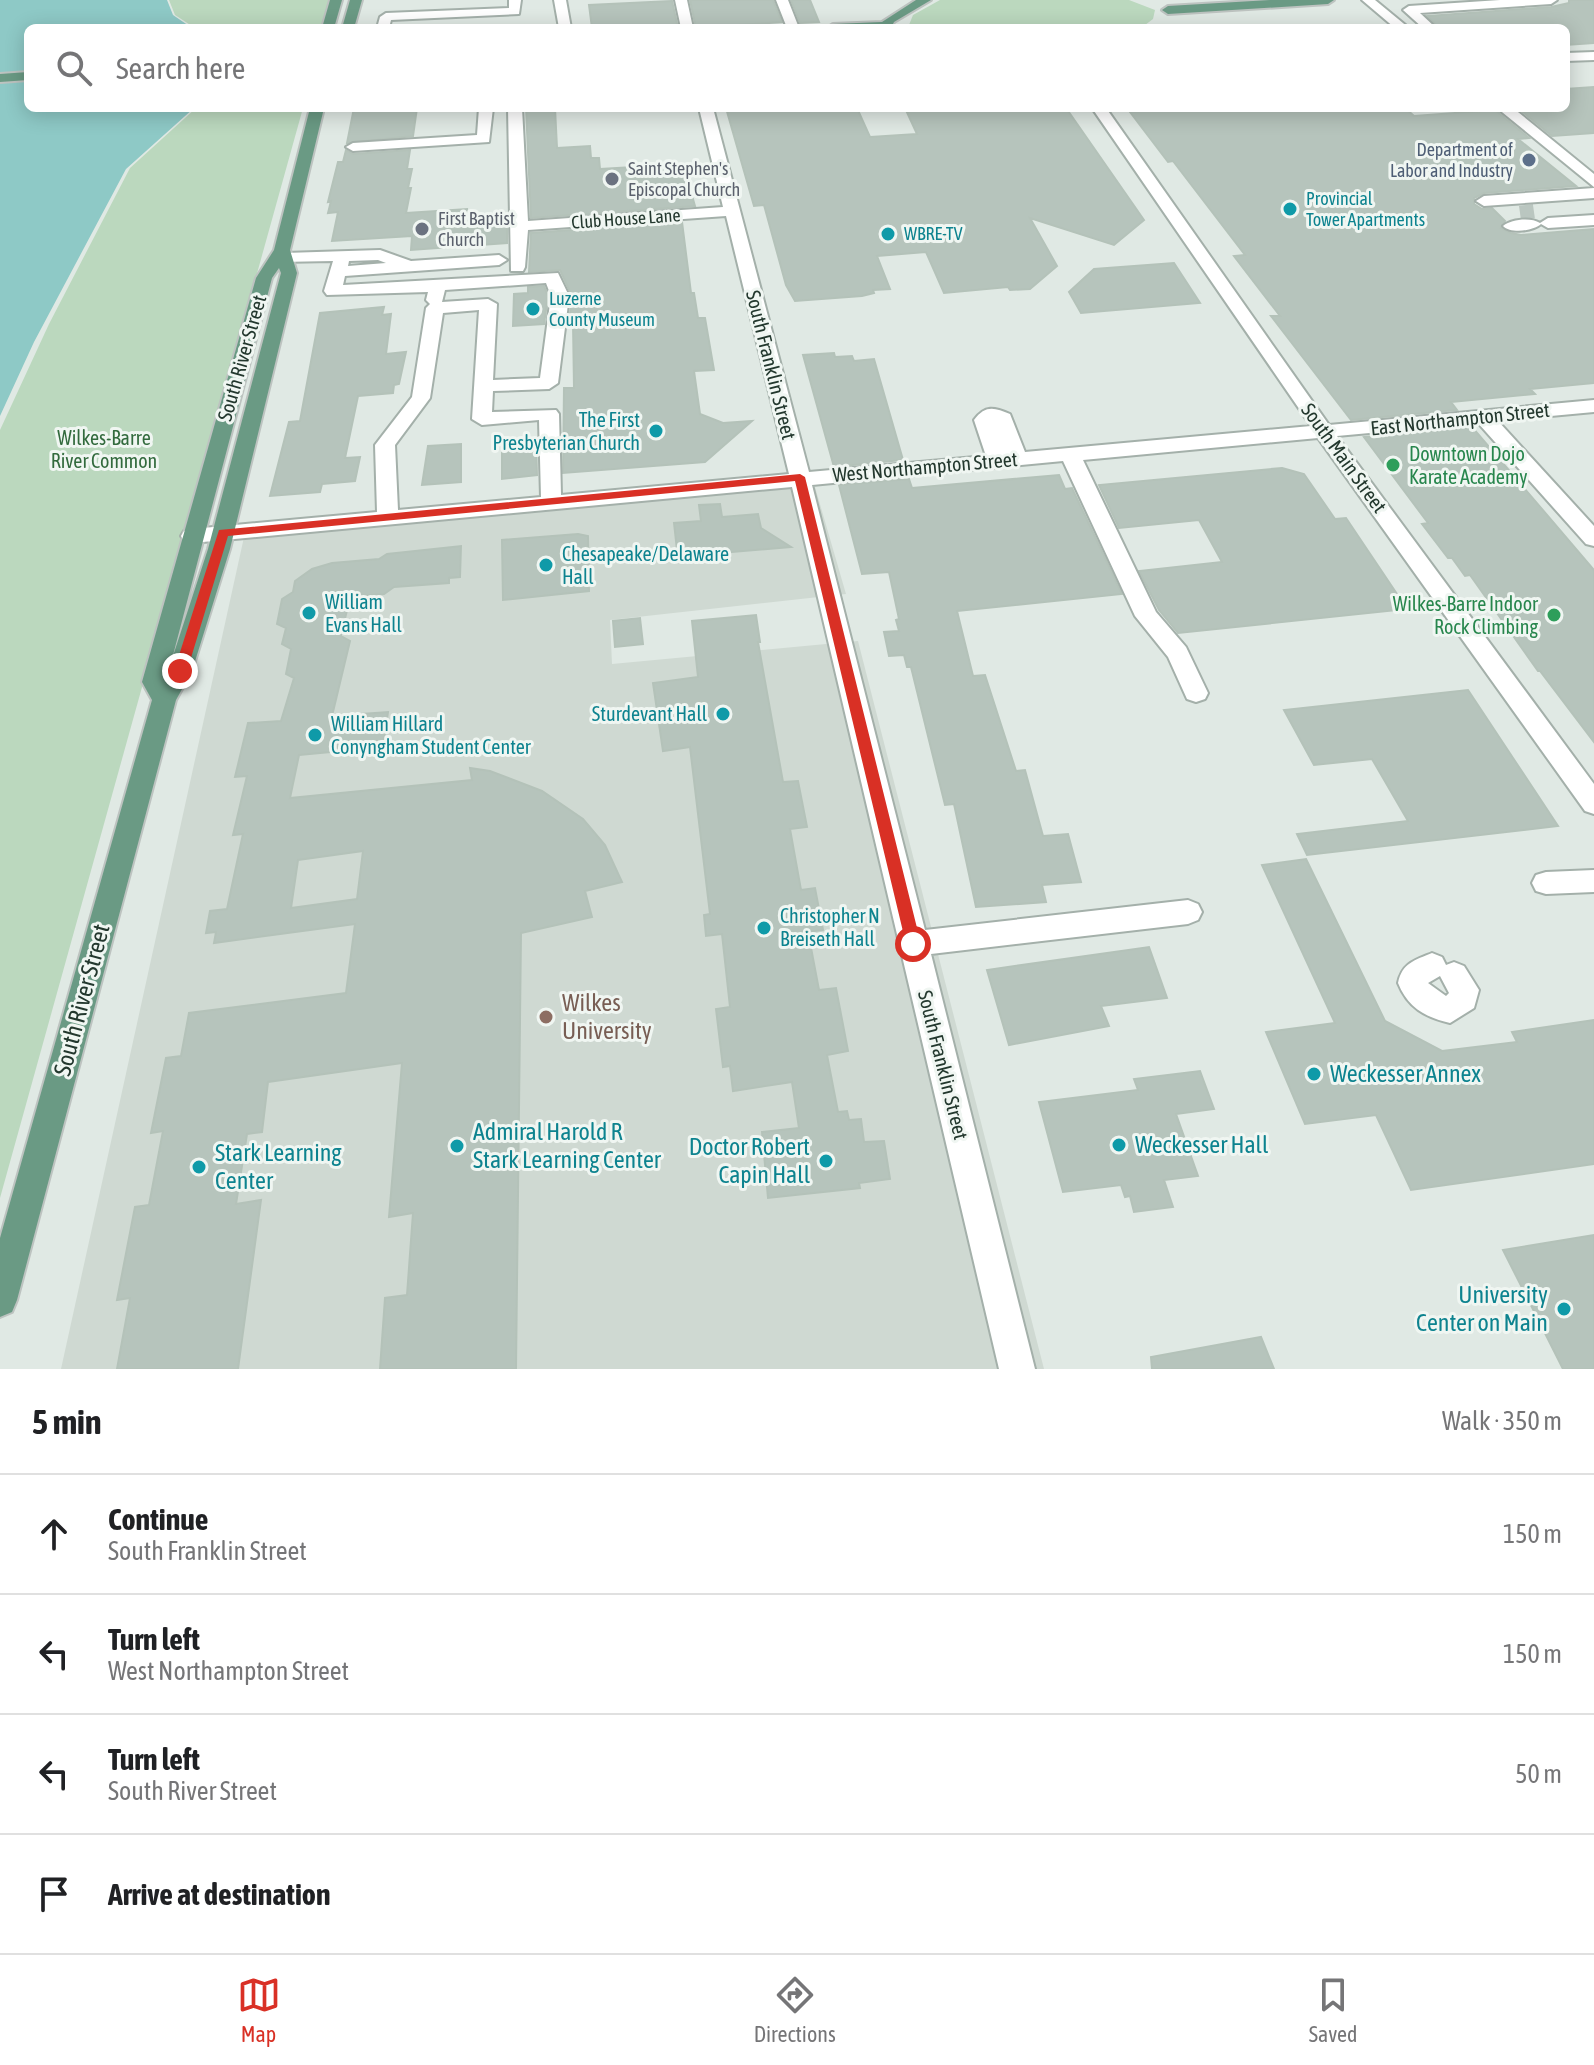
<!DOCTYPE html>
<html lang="en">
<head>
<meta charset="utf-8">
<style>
	:root { --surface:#fff; --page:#f2f2f2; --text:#202124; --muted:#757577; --line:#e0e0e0; --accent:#d93025 }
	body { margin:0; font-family:"Asap Condensed",sans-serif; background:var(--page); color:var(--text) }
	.stop { position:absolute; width:24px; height:24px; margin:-18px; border:6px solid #d93025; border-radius:50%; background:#fff }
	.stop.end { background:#d93025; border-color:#fff; box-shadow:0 2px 8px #0008 }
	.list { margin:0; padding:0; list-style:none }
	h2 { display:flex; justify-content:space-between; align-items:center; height:104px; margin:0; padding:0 32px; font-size:34px }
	h2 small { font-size:26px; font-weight:400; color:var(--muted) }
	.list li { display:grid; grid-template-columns:52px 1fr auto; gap:24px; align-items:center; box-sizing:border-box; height:120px; padding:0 32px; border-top:2px solid var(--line) }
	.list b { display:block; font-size:30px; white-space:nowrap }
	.list p { margin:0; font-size:26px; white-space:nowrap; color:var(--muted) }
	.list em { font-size:26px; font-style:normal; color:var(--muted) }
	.icon { flex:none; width:44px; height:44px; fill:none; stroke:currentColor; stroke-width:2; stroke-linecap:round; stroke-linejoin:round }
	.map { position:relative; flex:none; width:1594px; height:1369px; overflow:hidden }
	.search { position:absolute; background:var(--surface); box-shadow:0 4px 20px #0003; left:24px; right:24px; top:24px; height:88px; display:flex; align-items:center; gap:20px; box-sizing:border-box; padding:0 28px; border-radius:12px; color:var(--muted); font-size:30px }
	.sheet { height:584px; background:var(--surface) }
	nav { display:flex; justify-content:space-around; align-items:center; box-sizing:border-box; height:112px; border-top:2px solid var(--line); background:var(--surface); font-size:22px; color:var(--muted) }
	nav a { display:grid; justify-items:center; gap:4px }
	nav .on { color:var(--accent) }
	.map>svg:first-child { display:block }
</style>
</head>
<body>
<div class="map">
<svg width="1594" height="1369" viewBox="0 0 1594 1369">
	<rect width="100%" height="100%" fill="#e0e9e4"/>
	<path fill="#cfd9d2" d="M813,480L846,594L610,620L612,664L858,641L1044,1369H61L246,528Z"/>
	<path fill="#bbd8be" d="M169,0H333L325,28H195L175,15Z
		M940,0H1129L1155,10L1153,19L1141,28H914L909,25L913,15Z
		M196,108H303L0,1198V430L49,324L130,168Z"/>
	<path fill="#8ec9c6" d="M0,0H167L173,15L192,28H28V108H194L126,169L34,342L0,416Z"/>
	<path fill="#b6c4bc" stroke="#b4c2b9" stroke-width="2" fill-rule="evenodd" d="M690,0H773L782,22L696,28Z
		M791,0H810L819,22L800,23Z
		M1569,0H1594V43L1566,45V28H1439L1427,16L1551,7L1569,3Z
		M672,1L678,28H592L589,5Z
		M1594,87V133L1552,136L1519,109L1566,108V89Z
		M354,108H417L413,136L347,143Z
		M526,108H555L557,148L590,146L591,158H599L600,169L683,164L695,206L531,218Z
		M726,108H857L870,137L917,134L905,108H1066L1144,220L1114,245L1030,218L1057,266L1030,289L1010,290L1008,287L944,293L926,252L877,256L890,289L873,290L874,293L862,296L795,301L786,285L764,205L754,206Z
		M1127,108H1405L1414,116L1495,110L1529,138L1518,139L1576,186L1484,193L1474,198V204L1482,209L1492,208L1505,221L1501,228L1511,233L1521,235L1594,229V383L1530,389L1535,394L1451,402L1457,410L1351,420L1271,316H1280L1234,256L1245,255L1173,161L1168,162Z
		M346,150L353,154L410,150L407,169H412L408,188H411L406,213L467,209L466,221L507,218V243L411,250L412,236L332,241L338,212L328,213L331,201L328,202L338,162H343Z
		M682,222L691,293H694L698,318H705L714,370L694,371L700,414L723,423L752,421L705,462L563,473L564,388H574L573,322H569L572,296L560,270L529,272L531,233Z
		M1174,263L1200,303L1081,313L1069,292L1094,269Z
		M544,286L548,296L544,324L513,326L514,294L528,293V287Z
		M384,307L382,315L391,314L386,354L406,352L399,384L394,385L393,393L358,396L345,458L360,457L355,481L322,484L320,492L270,496L289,422L300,421L320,313Z
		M834,353L835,357L852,356L854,361L874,359L903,460L834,467L803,355Z
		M1472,427L1594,570V742L1540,671H1538L1470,575L1465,576L1452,558H1448L1422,524L1428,523L1364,437Z
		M536,439L537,475L502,479V442Z
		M461,444V482L422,485L428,446Z
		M1282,468L1304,474L1335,519L1346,518L1407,609L1178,633L1159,610L1139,571L1222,562L1199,520L1119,528L1099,485Z
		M1059,475L1065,489L1072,488L1122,594L957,611L973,676L985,675L1016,771L1025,770L1043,836L1068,834L1081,882L1042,885L1046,902L976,907L954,804L945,805L911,667H907L904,655L889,656L884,632L899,631L896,620L899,619L889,572L862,574L839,485L909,479L912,488Z
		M720,504L722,517L758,514L761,528L791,547L685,556V549L677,550L674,523L701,521L699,505Z
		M578,534L588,536L589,591L503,600L502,540Z
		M461,546L460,577L449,578V583L394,587L384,594L350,597L341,636L350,641L332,716L388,712L383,747L299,755L290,798L472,780L470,768L490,771L542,791L583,819L605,845L622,882L585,891L592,917L521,933L516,1369H380L385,1298L407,1295L413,1213L389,1217L402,1063L268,1082L262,1132L247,1134L236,1204L261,1200L238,1369H117L130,1298L117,1300L135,1207L149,1205L163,1131L151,1133L166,1058L181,1056L189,1013L346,993L355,924L214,943L216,932L206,933L210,911L227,909L243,834L233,835L247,776L235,777L248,723L281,721L294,678L286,674L291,649L282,644L286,628L277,624L282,599L293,592L295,581L312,569L332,563L379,559L387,554ZM363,851L357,899L291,908L298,860Z
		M756,615L760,642H758L783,782L798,781L807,827L790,829L801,890L815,888L823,930L808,932L819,990L836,988L848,1051L827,1055L838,1112L847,1111L849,1120L861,1119L864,1142L884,1141L890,1179L859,1183L860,1188L768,1198L762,1132L799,1128L792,1082L733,1091L730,1066L723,1067L716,1009L730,1007L722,934L706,936L704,915L710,914L690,747L663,751L653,683L698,677L692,621Z
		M640,618L643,644L615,647L613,621Z
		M1468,690L1558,826L1307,855L1297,834L1408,821L1372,759L1314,765L1284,710Z
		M1306,859L1385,1021L1442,1051L1517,1042L1512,1032L1594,1020V1164L1411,1190L1376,1115L1305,1124L1266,1032L1335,1023L1262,865Z
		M1149,947L1167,998L1101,1006L1109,1026L1009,1045L987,970Z
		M1200,1071L1214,1109L1176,1114L1198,1176L1164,1180L1173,1207L1134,1212L1130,1196L1125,1197L1121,1185L1063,1192L1039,1102L1138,1090L1134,1079Z
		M1594,1235V1369H1563L1503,1250Z
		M1261,1337L1274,1369H1152L1151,1357Z"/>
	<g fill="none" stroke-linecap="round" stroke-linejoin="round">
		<path stroke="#bac6c0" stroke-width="14" stroke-dasharray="14 7" stroke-linecap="butt" d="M1520,213L1534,211"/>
		<g stroke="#a4b0aa" stroke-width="4">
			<path id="minor" d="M509,0H521L519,14L391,20L389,28H377L380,17L386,13L509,8Z
				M554,0H566L571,28H559Z
				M675,0H687L693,28H681Z
				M776,0H788L799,28H787Z
				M1362,0H1375L1409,28H1395Z
				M1500,0H1557L1551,4L1420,13L1436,28H1423L1403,10L1409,6Z
				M1594,52V60L1566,61V53Z
				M479,108H493L489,142L353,151L346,147L353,143L477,135Z
				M508,108H522L528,221L723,207L699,108H713L809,472L986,456L974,420C985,405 994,407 1010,414L1025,452L1311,426L1092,108H1106L1329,425L1594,400V412L1498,421L1594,526V546L1586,544L1478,423L1337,436L1594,784V814L1585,811L1318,438L1083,460L1156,612L1186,647L1208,693L1205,699L1196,702L1187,699L1168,657L1135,616L1063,461L812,485L925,930L1188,900L1198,904L1202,912L1198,920L1188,924L931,954L1035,1369H999L792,487L192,543L184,541L181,536L184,531L192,529L377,512L375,445L412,397L426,308L430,304L426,300L428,292L327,295L324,291L333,261L279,262L277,258L279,254L285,253L380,250L411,261L499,255L507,260L499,265L345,276L343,285L558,273L569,296L558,383L549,389L493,391L492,412L556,410L559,414L561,495L789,474L726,216L528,230L525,267L523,271H511ZM378,260L386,263L348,266L349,261ZM546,283L551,296L540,378L493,380L497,304L488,299L442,302L445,290ZM479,310L472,419L482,425L539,420L541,497L398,510L395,445L430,398L443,313Z
				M1497,108H1513L1594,174V187Z
				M1594,188V198L1484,206L1476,201L1484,196Z
				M1594,215V225L1548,228L1541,224C1533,231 1511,234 1503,226C1511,219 1531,217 1540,223L1548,218Z
				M1594,870V892L1546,894L1536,891L1532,883L1536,875L1546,872Z
				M1432,953L1442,957L1446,965L1454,962L1464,966L1479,990L1474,1008L1450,1023C1425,1017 1408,1008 1398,983C1402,963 1415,960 1432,953ZM1440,976L1449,993L1446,996L1428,983Z"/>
		</g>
		<g stroke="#bdc3c0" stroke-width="4">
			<path id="major" d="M330,0H342L334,28H322Z
				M350,0H362L354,28H342Z
				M916,0H931L894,22L891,28H827L833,24L882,22Z
				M1270,0H1334L1328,4L1168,14L1162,10L1168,6Z
				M28,72V80L0,82V74Z
				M310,108H324L290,250L297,273L230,549L192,671L176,700L17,1300L12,1312L0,1317V1238L152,700L142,682L256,278L274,250ZM279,268L281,273L208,549L172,659L272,278Z"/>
		</g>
		<use href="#minor" fill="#fff" fill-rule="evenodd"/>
		<use href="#major" fill="#6a9a84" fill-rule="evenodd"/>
	</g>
	<path fill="#d93025" d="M800,474L805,477L921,944L913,950L906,944L795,481L228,536L187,671L180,676L174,671L219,530Z"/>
	<circle fill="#5c6f8a" stroke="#f0f6f2" stroke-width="3" cx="1529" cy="160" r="8"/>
	<g fill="#6b7280" stroke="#f0f6f2" stroke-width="3">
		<circle cx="612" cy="179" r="8"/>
		<circle cx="422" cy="229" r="8"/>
	</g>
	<g fill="#0f9aa8" stroke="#f0f6f2" stroke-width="3">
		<circle cx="1290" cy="209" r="8"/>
		<circle cx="888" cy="234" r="8"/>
		<circle cx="533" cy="309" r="8"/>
		<circle cx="656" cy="431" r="8"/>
		<circle cx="546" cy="565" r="8"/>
		<circle cx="309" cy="613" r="8"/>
		<circle cx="723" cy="714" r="8"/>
		<circle cx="315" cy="735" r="8"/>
		<circle cx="764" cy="928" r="8"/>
		<circle cx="1314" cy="1074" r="8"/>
		<circle cx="1119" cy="1145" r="8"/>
		<circle cx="457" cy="1146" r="8"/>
		<circle cx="826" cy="1161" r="8"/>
		<circle cx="199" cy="1167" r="8"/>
		<circle cx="1564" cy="1309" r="8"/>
	</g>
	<g fill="#2e9e5b" stroke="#f0f6f2" stroke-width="3">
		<circle cx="1393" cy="465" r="8"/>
		<circle cx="1554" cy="615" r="8"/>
	</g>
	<circle fill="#8d6e63" stroke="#f0f6f2" stroke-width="3" cx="546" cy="1017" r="8"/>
	<g text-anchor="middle" stroke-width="6" stroke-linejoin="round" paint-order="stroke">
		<g font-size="18" fill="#4e5e75" stroke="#f0f6f2" text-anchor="end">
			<text x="1513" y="156">Department of<tspan x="1513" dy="21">Labor and Industry</tspan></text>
		</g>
		<g font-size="18" fill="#5b616d" stroke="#f0f6f2" text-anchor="start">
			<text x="628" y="175">Saint Stephen's<tspan x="628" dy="21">Episcopal Church</tspan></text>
			<text x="438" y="225">First Baptist<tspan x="438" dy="21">Church</tspan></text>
		</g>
		<g font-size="18" fill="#0d838f" stroke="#f0f6f2" text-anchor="start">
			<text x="1306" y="205">Provincial<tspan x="1306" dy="21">Tower Apartments</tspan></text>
			<text x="904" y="240">WBRE-TV</text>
			<text x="549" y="305">Luzerne<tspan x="549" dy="21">County Museum</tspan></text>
		</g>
		<g font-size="18" fill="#23382e" stroke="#f0f6f2">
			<text transform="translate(626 219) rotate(-4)" y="6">Club House Lane</text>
		</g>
		<g font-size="20" fill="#23382e" stroke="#f0f6f2">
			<text transform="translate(242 358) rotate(-74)" y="7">South River Street</text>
			<text transform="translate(771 365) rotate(76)" y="7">South Franklin Street</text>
			<text transform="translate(1460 419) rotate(-6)" y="7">East Northampton Street</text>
			<text transform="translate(1344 458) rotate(54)" y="7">South Main Street</text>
			<text transform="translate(925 467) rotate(-5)" y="7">West Northampton Street</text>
			<text transform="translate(943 1065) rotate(76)" y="7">South Franklin Street</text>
		</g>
		<g font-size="20" fill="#0d838f" stroke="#f0f6f2" text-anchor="start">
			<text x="640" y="427" text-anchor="end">The First<tspan x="640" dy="23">Presbyterian Church</tspan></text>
			<text x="562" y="561">Chesapeake/Delaware<tspan x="562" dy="23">Hall</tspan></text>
			<text x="325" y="609">William<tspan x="325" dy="23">Evans Hall</tspan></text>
			<text x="707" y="721" text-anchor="end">Sturdevant Hall</text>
			<text x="331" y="731">William Hillard<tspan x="331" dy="23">Conyngham Student Center</tspan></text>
			<text x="780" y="923">Christopher N<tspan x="780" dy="23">Breiseth Hall</tspan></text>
		</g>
		<g font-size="20" fill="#326a3d" stroke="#f0f6f2">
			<text x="104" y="445">Wilkes-Barre<tspan x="104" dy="23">River Common</tspan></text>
		</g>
		<g font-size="20" fill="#27864d" stroke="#f0f6f2" text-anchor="start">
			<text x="1409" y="461">Downtown Dojo<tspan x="1409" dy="23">Karate Academy</tspan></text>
			<text x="1538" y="611" text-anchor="end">Wilkes-Barre Indoor<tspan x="1538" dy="23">Rock Climbing</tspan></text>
		</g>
		<g font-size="24" fill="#23382e" stroke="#f0f6f2">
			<text transform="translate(82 1000) rotate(-75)" y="8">South River Street</text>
		</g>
		<g font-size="24" fill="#785e54" stroke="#f0f6f2" text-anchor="start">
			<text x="562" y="1011">Wilkes<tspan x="562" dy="28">University</tspan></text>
		</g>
		<g font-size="24" fill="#0d838f" stroke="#f0f6f2" text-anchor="start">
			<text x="1330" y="1082">Weckesser Annex</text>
			<text x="473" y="1140">Admiral Harold R<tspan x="473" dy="28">Stark Learning Center</tspan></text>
			<text x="1135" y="1153">Weckesser Hall</text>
			<text x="810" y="1155" text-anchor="end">Doctor Robert<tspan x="810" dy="28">Capin Hall</tspan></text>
			<text x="215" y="1161">Stark Learning<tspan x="215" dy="28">Center</tspan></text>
			<text x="1548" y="1303" text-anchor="end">University<tspan x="1548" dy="28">Center on Main</tspan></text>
		</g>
	</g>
</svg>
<div class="stop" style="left:913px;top:944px"></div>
<div class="stop end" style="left:180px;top:671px"></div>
<div class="search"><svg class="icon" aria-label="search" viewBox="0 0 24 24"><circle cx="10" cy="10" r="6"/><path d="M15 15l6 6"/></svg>Search here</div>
</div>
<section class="sheet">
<h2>5 min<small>Walk · 350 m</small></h2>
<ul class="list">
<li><svg class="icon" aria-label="ahead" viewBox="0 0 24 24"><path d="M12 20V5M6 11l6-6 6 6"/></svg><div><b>Continue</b><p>South Franklin Street</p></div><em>150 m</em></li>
<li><svg class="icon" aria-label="left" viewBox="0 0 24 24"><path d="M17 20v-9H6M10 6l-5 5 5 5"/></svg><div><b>Turn left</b><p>West Northampton Street</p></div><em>150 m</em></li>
<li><svg class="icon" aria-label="left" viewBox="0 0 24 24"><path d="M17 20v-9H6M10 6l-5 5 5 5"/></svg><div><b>Turn left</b><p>South River Street</p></div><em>50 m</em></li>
<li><svg class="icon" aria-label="arrive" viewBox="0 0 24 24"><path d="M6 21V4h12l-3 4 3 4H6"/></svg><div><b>Arrive at destination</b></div></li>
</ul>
</section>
<nav>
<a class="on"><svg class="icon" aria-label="map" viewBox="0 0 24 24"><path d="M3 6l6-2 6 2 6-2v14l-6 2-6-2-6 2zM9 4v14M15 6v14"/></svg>Map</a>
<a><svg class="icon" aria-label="directions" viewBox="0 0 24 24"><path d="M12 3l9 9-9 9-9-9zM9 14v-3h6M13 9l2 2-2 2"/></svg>Directions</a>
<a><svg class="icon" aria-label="saved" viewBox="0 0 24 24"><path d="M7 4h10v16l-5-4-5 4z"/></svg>Saved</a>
</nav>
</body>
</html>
